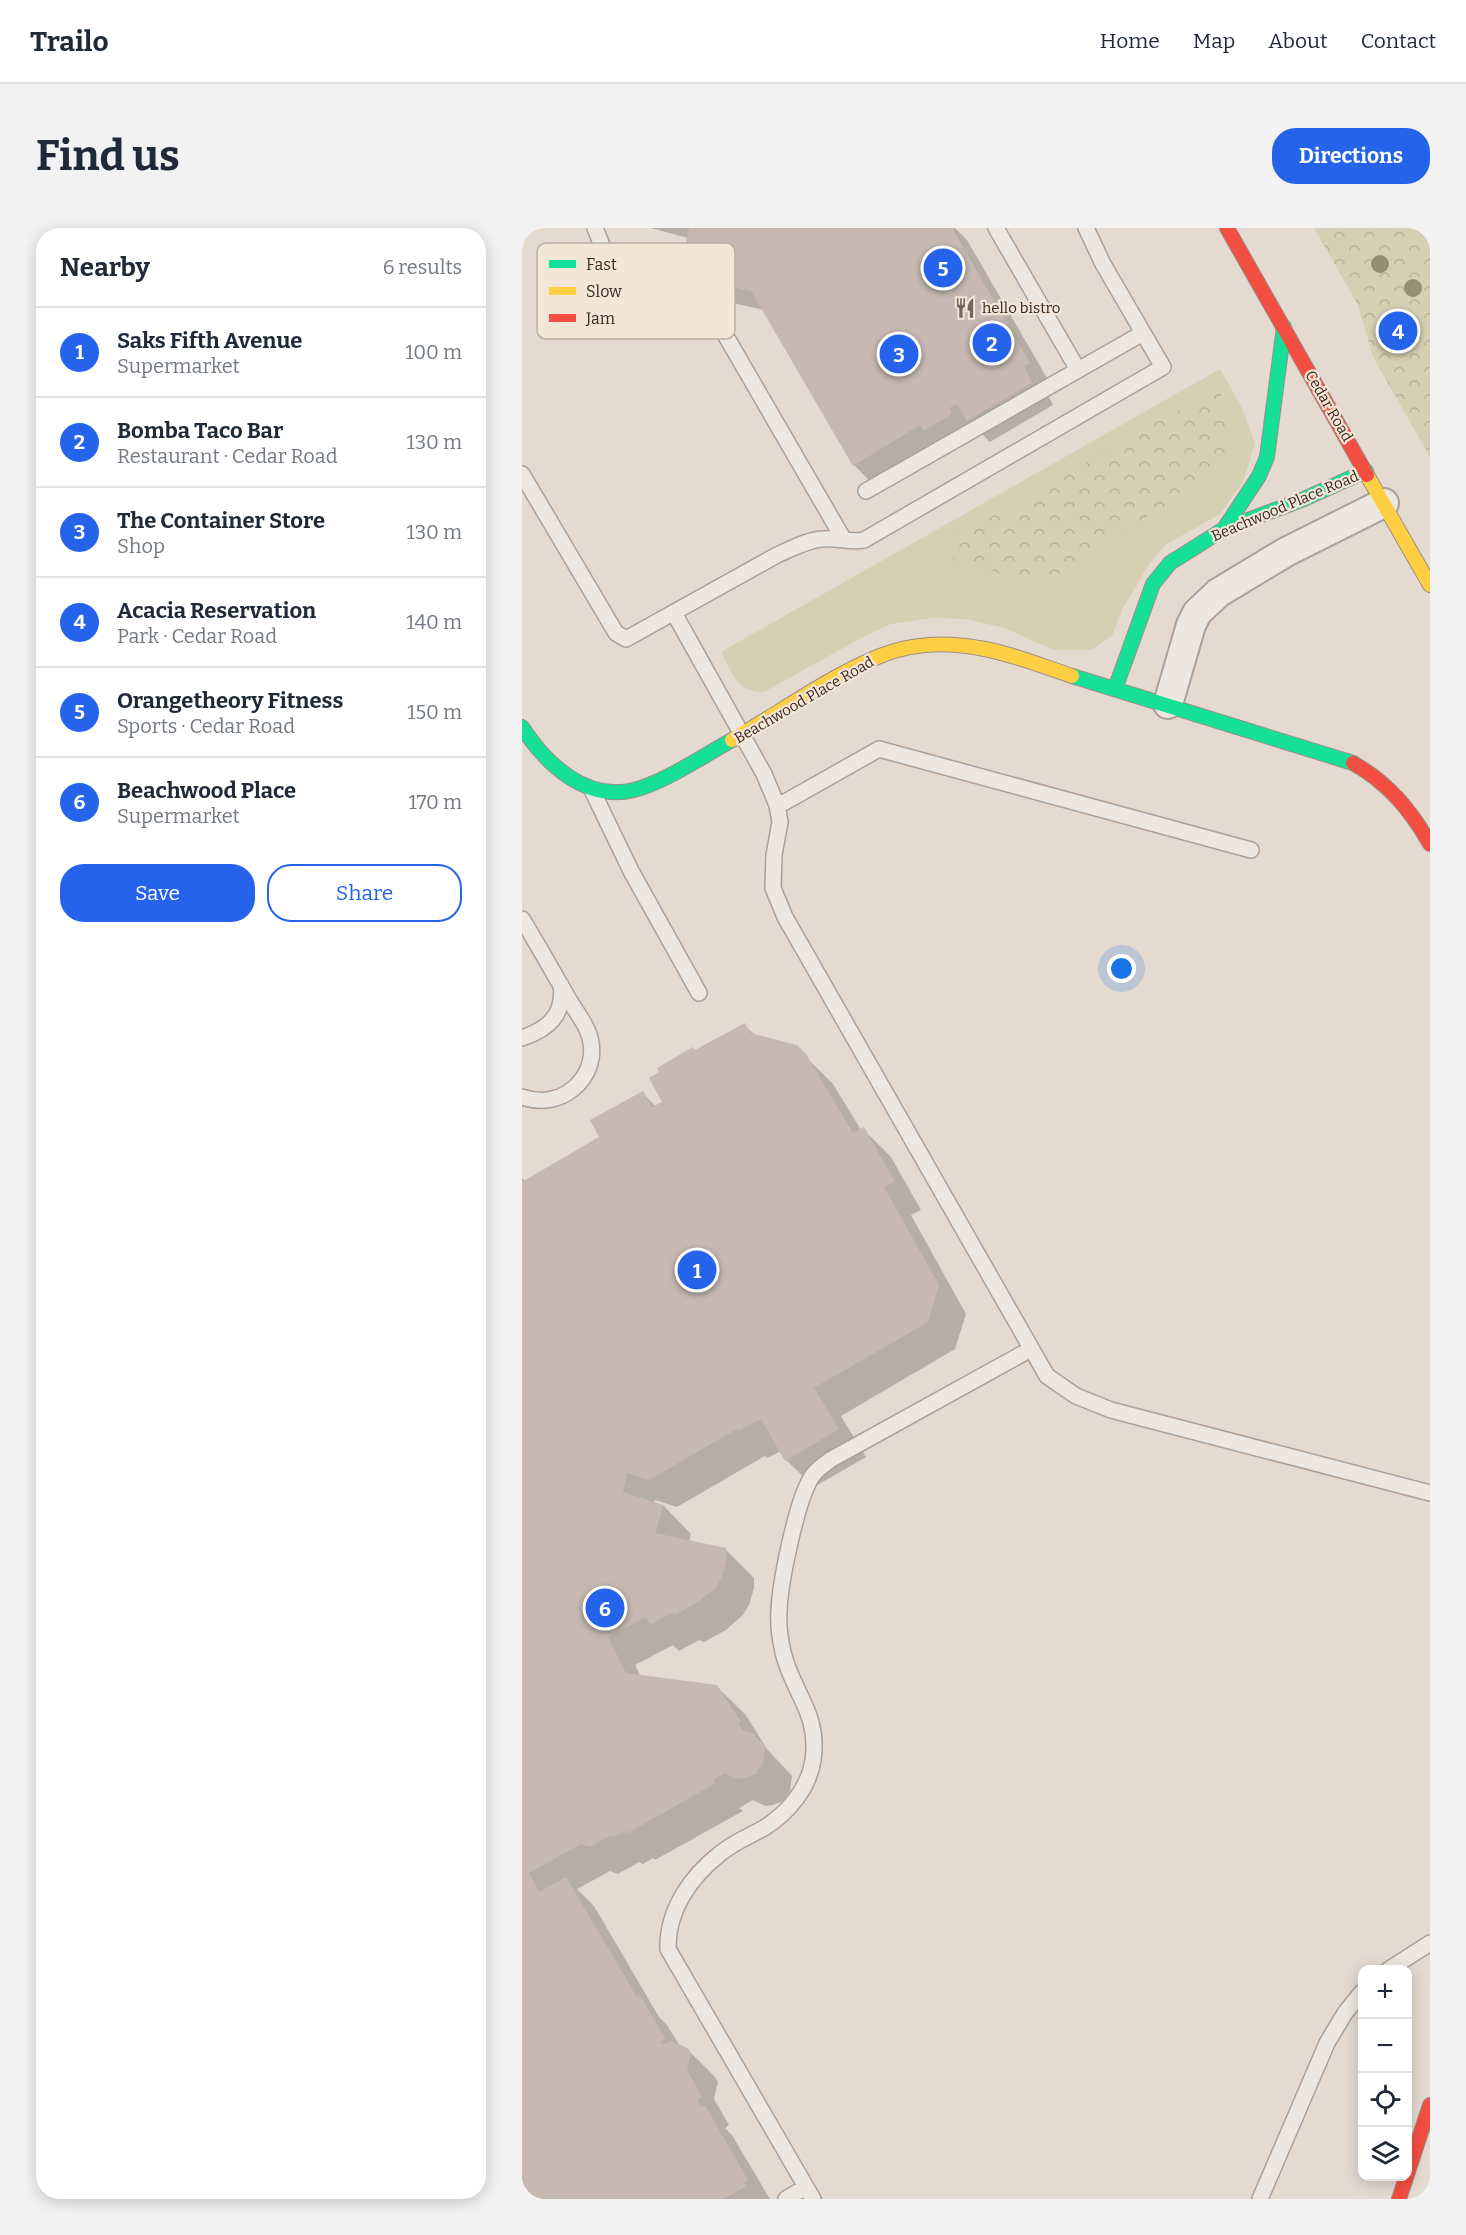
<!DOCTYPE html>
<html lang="en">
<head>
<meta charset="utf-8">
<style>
	:root { --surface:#fff; --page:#f2f2f3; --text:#1f2937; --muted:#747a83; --line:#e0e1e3; --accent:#2563eb }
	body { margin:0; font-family:Bitter,serif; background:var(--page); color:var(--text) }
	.controls { position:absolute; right:18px; bottom:18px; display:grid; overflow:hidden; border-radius:12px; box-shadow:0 3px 15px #0003 }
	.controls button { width:54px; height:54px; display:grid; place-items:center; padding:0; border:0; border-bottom:2px solid var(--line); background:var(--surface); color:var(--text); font:30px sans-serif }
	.you { position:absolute; left:600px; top:741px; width:21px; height:21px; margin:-15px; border:4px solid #fff; border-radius:50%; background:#1a73e8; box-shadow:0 0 0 9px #1a73e833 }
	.badge { display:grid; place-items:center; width:39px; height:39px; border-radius:50%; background:var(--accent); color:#fff; font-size:20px; font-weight:700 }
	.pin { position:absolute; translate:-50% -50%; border:3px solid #fff; box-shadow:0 2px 6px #0006 }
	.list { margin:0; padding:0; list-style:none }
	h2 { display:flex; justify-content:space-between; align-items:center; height:78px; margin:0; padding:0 24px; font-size:26px }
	h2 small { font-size:20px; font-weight:400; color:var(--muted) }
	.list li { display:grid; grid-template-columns:39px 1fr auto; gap:18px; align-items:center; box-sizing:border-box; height:90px; padding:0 24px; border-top:2px solid var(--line) }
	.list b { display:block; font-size:22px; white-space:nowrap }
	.list p { margin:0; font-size:20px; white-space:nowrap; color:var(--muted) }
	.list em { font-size:20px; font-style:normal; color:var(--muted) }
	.actions { display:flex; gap:12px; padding:18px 24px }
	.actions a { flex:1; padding:14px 0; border:2px solid var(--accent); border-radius:24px; text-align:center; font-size:21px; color:var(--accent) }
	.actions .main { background:var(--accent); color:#fff }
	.icon { flex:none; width:33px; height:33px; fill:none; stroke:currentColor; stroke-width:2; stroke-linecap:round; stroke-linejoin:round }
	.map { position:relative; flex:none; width:908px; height:1971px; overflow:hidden; border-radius:24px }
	header { display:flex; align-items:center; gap:36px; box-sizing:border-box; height:84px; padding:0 30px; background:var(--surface); border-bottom:2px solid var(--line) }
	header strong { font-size:28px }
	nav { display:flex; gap:33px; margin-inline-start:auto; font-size:21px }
	.intro { display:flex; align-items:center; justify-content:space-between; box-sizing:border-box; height:144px; padding:0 36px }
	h1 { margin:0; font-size:42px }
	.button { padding:15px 27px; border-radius:24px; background:var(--accent); color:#fff; font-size:21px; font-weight:700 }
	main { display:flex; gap:36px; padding:0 36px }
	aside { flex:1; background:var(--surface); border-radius:24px; box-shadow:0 3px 15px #0003 }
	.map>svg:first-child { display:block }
</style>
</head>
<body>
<header>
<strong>Trailo</strong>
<nav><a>Home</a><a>Map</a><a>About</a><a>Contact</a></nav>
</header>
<div class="intro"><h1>Find us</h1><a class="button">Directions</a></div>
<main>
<aside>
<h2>Nearby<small>6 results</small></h2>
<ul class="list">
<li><span class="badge">1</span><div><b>Saks Fifth Avenue</b><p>Supermarket</p></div><em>100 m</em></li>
<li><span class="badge">2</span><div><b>Bomba Taco Bar</b><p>Restaurant · Cedar Road</p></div><em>130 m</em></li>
<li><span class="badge">3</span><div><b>The Container Store</b><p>Shop</p></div><em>130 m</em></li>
<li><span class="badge">4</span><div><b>Acacia Reservation</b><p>Park · Cedar Road</p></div><em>140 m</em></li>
<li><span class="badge">5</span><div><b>Orangetheory Fitness</b><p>Sports · Cedar Road</p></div><em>150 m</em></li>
<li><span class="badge">6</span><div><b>Beachwood Place</b><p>Supermarket</p></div><em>170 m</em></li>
</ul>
<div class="actions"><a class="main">Save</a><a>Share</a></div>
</aside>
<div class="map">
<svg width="908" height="1971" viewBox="0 0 908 1971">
	<defs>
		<pattern id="forest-crowns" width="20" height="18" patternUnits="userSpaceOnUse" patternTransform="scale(1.5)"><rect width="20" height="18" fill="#d5cfb3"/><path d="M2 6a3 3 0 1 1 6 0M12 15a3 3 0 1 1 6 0" fill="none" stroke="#b8b29a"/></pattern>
	</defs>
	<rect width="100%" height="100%" fill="#e4dad0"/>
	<path fill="#d5cfb3" d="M698,141L720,180L733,215L721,254L698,286L643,317L626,338L601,380L590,408L569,422H531L483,400L442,391L411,390L369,396L341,409L242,464C214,464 211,445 199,424Z"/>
	<path fill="url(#forest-crowns)" d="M792,0H908V229L851,129L836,77Z
		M698,161L709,220L682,256L609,298L564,337L512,353L432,334L426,308L501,275L558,238L623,200Z"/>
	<path fill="#0003" d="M129,0H433L445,12L529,157L523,161L531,177L468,214L453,199L354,259L332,237L242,82L180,68L158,46L166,10Z
		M222,797L234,808L274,819L311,856L339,902L341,901L369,929L399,982L389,987L444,1086L433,1121L319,1188L344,1229L292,1259L264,1232L259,1223L245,1230L243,1228L155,1279L133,1272L132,1276L142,1278L169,1306L167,1314L204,1322L232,1350V1360L227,1377L221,1387L204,1402L182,1414L177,1412L157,1423L151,1417L113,1437L119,1449L194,1458L223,1486L245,1521L270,1548L268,1563L261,1573L251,1577L243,1578L231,1572L217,1580L221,1583L133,1632L131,1630L121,1636L117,1634L96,1646L88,1643L55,1661L72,1678L137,1789L145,1797L158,1818L165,1821L193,1849L196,1854L192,1871L207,1897L203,1900L210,1907L248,1971H0V950L4,954L79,909L121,865L134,879L142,874L174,824Z"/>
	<path fill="#c7b8b1" d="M167,0H430L508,135L502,138L510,155L445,193L435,176L427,180L430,186L401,203L398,197L331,238L229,63L157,47Z
		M223,795L228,805L275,817L284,826L331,905L342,899L373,954L362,959L417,1057L406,1094L292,1160L317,1201L263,1233L239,1191L216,1203L215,1201L127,1252L105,1245L101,1264L142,1277L133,1305L204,1320V1332L200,1349L194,1360L176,1374L153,1387L149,1385L128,1397L124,1389L86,1409L104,1445L195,1457L219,1494L216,1495L220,1502L231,1505L243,1519L241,1535L234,1546L223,1550L214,1551L203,1545L191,1552L194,1555L104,1606L103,1603L92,1609L89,1607L68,1619L59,1616L7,1645L17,1664L44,1649L115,1769L118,1767L143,1810L138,1814L140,1817L148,1813L166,1820L169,1825L165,1842L180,1869L175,1872L179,1879L183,1877L226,1952L222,1954L225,1958L201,1971H0V954L77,909L68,892L121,863L130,879L140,874L127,850L137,844L135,840L171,819L173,822Z"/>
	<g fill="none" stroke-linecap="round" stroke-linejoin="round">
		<g stroke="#aaa098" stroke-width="18">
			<path id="lane" d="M73,0C96,59 102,61 162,75C175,78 185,80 194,91L322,312
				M474,0L556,142
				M0,246L94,405L104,411L255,327C269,321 285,312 300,311C315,309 328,315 342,312L641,139L581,36L564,0
				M344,263L621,105
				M152,385L242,546L255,577L258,594L252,627L251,660L263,689L525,1148L554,1168L589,1182L908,1265
				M70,562L109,643L177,765
				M256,578L357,521L729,622
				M0,691C16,717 31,744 46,770C54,784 67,799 69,815C72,832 65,849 52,860C37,873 18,875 0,869
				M0,810C26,801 43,787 39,757
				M866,1742L908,1715
				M264,1971L284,1959
				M291,1971L146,1721C145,1682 169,1648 199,1625C212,1614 228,1608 242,1600C266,1585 287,1560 291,1532C298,1485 270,1464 261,1424C258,1411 256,1397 257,1383C258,1355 275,1269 291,1247C295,1241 302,1237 308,1232L509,1121
				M738,1971L805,1815L823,1785L840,1764"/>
		</g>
		<g stroke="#aaa098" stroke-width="32">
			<path id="street" d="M646,476L669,397L675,385L696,365L764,324L862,275"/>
		</g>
		<g stroke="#998f88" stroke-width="16">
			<path id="fast" d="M702,301L737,248L745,229L762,99
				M550,448L831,535
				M593,461L631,356L648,335L702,301L782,271L844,243
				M0,499C24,536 64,574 112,562C141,555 183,527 210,512"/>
		</g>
		<g stroke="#998f88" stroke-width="16">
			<path id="slow" d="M845,247L908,357
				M210,512C259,484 306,449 358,428C389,415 425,414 457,420C488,425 520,438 550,448"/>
		</g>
		<g stroke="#998f88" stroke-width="16">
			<path id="jam" d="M705,0L845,247
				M831,535C866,555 888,581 908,616
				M877,1971L908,1877"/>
		</g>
		<use href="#lane" stroke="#ece7e1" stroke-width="15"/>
		<use href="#street" stroke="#ece7e1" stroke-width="28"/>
		<use href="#fast" stroke="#16e098" stroke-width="14"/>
		<use href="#slow" stroke="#ffcf43" stroke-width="14"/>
		<use href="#jam" stroke="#f24e42" stroke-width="14"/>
	</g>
	<g fill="#939074">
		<circle cx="858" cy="36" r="9"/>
		<circle cx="891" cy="60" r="9"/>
	</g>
	<defs>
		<g id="restaurant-bare" transform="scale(1.62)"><path d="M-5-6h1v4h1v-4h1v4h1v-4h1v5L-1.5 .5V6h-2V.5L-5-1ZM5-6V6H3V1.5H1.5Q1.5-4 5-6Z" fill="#74665e" stroke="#f4e6d7" stroke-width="2.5" paint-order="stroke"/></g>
	</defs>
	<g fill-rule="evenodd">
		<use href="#restaurant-bare" x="443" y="80"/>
	</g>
	<g text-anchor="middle" stroke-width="4.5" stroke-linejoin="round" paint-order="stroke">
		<g font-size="15" fill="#382721" stroke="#f4e6d7" text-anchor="start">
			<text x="460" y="85">hello bistro</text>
		</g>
		<g font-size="15" fill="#382721" stroke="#f4e6d7">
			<text transform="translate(807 178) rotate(60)" y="5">Cedar Road</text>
			<text transform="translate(763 278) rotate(-23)" y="5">Beachwood Place Road</text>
			<text transform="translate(282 472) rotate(-30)" y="5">Beachwood Place Road</text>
		</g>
	</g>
	<rect x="15" y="15" width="198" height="96" rx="9" fill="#f4e6d7" stroke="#bcada0" stroke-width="1.5"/>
	<rect x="27" y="32" width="27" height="8" fill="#16e098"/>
	<rect x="27" y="59" width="27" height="8" fill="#ffcf43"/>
	<rect x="27" y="86" width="27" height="8" fill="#f24e42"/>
	<g font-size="16" fill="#382721">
		<text x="64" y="42">Fast</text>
		<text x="64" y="69">Slow</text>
		<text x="64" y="96">Jam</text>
	</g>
</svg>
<div class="controls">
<button>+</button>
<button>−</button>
<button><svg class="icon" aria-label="locate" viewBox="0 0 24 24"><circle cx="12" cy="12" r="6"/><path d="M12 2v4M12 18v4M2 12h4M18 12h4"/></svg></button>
<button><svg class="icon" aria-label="layers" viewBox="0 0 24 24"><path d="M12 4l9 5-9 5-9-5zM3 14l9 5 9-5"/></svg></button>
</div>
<div class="you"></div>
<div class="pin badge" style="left:175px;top:1042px">1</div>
<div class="pin badge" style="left:470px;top:115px">2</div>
<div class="pin badge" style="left:377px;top:126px">3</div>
<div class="pin badge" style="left:876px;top:103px">4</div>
<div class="pin badge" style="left:421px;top:40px">5</div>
<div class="pin badge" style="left:83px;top:1380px">6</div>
</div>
</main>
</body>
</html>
